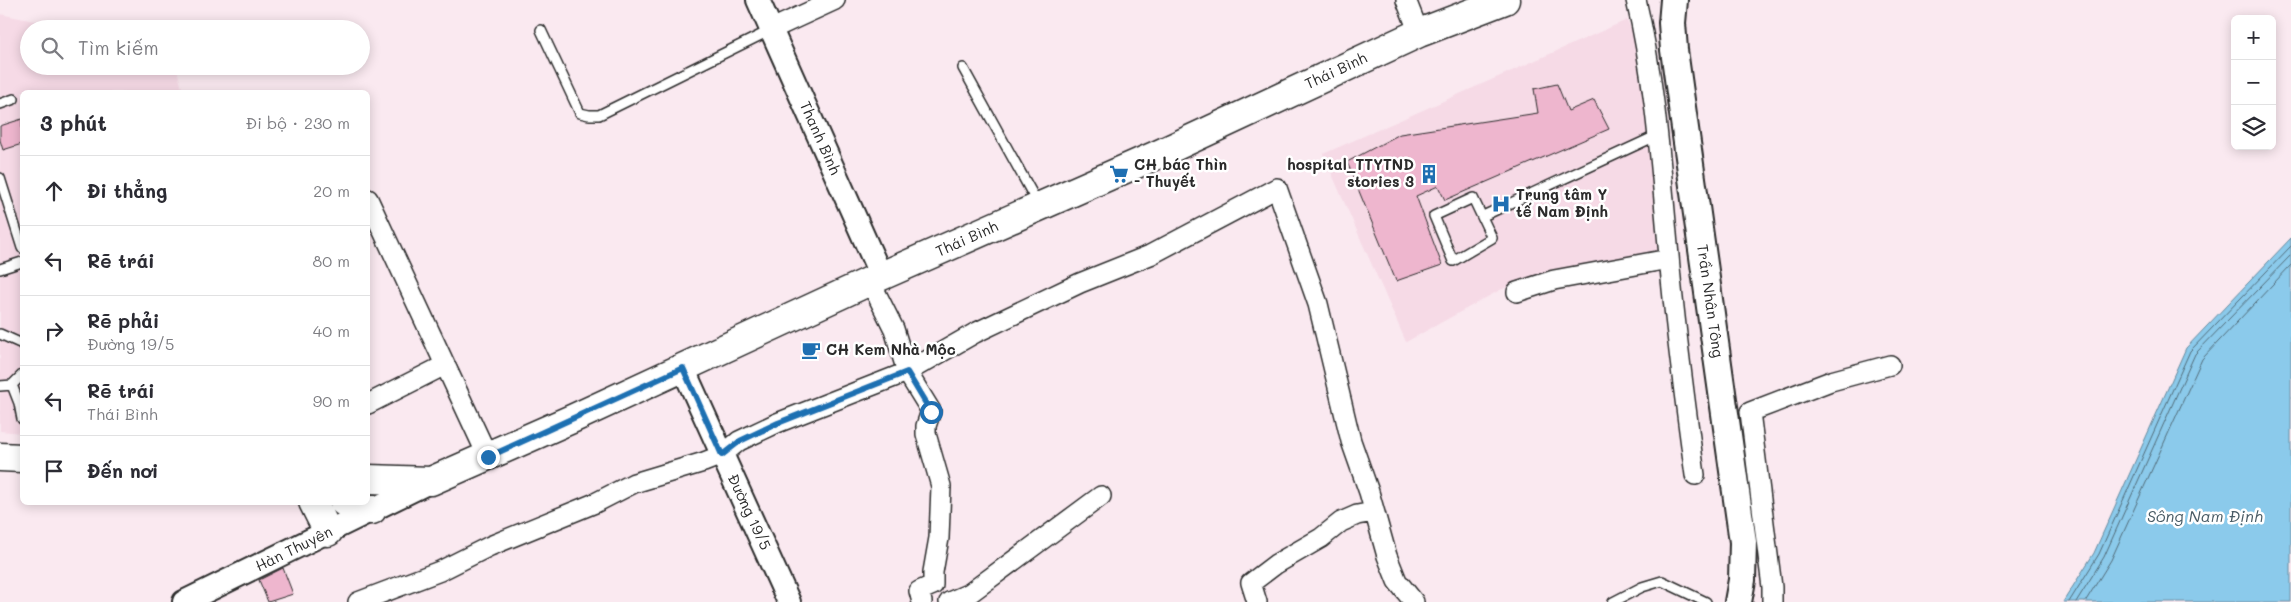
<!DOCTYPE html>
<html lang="vi">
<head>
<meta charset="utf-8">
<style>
	:root { --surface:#fff; --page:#f2f2f3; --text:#2b2b33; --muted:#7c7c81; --line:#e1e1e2 }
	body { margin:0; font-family:Mali,sans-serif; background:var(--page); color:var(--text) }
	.controls { position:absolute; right:15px; top:15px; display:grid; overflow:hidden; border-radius:8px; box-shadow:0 2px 12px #0003 }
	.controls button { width:45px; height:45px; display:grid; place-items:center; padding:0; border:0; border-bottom:1px solid var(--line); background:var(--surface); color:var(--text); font:25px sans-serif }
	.stop { position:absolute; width:15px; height:15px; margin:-11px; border:4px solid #1f6fb2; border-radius:50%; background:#fff }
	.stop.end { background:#1f6fb2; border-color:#fff; box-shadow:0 1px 5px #0008 }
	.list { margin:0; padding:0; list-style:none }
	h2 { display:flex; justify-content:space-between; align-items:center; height:65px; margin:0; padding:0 20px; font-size:21px }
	h2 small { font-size:16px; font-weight:400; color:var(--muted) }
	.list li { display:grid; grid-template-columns:32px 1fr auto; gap:15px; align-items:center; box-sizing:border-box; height:70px; padding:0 20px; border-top:1px solid var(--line) }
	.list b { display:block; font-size:19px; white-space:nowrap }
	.list p { margin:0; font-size:16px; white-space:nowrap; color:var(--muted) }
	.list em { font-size:16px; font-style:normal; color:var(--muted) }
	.icon { flex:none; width:28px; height:28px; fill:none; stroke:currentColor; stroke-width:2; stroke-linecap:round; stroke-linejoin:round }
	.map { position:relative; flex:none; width:2291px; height:602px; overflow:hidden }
	.search { position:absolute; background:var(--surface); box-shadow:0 2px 12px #0003; left:20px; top:20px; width:350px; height:55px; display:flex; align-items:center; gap:12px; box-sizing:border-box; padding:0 18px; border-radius:28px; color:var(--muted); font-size:19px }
	.panel { position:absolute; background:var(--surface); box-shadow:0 2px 12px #0003; left:20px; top:90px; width:350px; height:415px; border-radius:8px }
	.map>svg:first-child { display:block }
</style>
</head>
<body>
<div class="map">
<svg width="2291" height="602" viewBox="0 0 2291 602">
	<rect width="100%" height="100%" fill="#fae9f0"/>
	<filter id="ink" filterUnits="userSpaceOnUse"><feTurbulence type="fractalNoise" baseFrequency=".02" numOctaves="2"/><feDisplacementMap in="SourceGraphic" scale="10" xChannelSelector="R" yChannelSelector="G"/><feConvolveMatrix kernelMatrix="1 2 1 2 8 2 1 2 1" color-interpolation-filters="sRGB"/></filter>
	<g filter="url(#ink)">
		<path fill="#f6dae6" d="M0,14L74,29H29V66H176L183,92H22V433L0,431Z
			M1627,20L1637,40L1664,253L1553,269L1500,290L1406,342L1323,154Z"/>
		<path fill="#8bcaeb" stroke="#658a9e" d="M2291,238V602H2063L2094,553L2186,348Z"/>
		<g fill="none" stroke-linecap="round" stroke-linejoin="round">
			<path stroke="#516b78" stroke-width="1" d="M2069,602L2099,554L2190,351L2291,246
				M2076,602L2104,557L2195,354L2291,255
				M2085,602L2111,560L2202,359L2291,265"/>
		</g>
		<path fill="#eeb6ce" stroke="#2b2b2b" d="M1557,84L1568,111L1594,100L1609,129L1445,200L1438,186L1416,196L1442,265L1396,281L1347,162L1400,134L1538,113L1534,89Z
			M22,119V144L3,150L0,140V126Z
			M283,568L293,594L268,602L259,580Z"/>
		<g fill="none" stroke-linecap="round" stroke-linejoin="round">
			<g stroke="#2b2b2b" stroke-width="12">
				<path id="service" d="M541,30L580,113L589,115H599L771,30
					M963,68L1038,204
					M0,104L14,99
					M0,178L22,248
					M1473,198L1492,238L1453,261L1434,216Z
					M1483,216L1658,135
					M0,269L22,262
					M0,334L22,344
					M12,385L19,403L22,419
					M0,386L12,385L22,375
					M1613,602L1642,587L1662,581L1706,602"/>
			</g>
			<g stroke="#2b2b2b" stroke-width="22">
				<path id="minor" d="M1406,0L1419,33
					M1636,0C1656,84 1661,171 1669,256C1675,329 1685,402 1695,475
					M772,29L835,0
					M368,199L488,457
					M870,281L894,329L907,372L931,411L926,426V434L941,486L939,538L933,572V585L919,591L922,602
					M1517,292L1554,280L1669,259
					M368,404L445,365
					M358,602L440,571L490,546L595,503L634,483L704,462L722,455L739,441L777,423L907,372L975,333L1080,283L1150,255L1277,188L1318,304L1351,441L1369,492L1387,556L1397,581L1414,602
					M949,602L970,593L1101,496
					M1257,602L1251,583L1276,564L1321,538L1341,522L1357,515L1374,512
					M1772,602V587L1750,412L1831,381L1890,365"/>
			</g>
			<g stroke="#2b2b2b" stroke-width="26">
				<path id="tertiary" d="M758,0L881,276
					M683,368L789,602
					M184,602L431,481"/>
			</g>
			<g stroke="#2b2b2b" stroke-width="30">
				<path id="secondary" d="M1674,0L1672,23L1674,50L1743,542L1742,580L1738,602"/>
			</g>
			<g stroke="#2b2b2b" stroke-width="31">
				<path id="primary" d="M0,457L22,458
					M368,479L431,481L574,418L870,281L1159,154L1419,33L1505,0
					M313,502L328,532
					M344,502L372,510"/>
			</g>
			<use href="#service" stroke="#fff" stroke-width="9"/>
			<use href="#minor" stroke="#fff" stroke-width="19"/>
			<use href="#tertiary" stroke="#fff" stroke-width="22"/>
			<use href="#secondary" stroke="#fff" stroke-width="26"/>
			<use href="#primary" stroke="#fff" stroke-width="28"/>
		</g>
	</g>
	<g fill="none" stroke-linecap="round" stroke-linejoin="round" filter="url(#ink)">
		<path stroke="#1f6fb2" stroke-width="6" d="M488,457L683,368L722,455L740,441L778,423L907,372L931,412"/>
	</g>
	<defs>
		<g id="supermarket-bare" transform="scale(1.5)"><path d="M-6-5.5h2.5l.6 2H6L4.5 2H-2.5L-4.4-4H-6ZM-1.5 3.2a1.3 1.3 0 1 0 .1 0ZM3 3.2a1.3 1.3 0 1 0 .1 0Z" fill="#1f6fb2" stroke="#fff" stroke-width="2.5" paint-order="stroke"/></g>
		<g id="building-bare" transform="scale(1.5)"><path d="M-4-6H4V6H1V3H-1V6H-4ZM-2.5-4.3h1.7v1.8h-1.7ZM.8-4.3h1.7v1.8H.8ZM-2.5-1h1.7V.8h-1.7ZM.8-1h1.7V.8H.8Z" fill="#1f6fb2" stroke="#fff" stroke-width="2.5" paint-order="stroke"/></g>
		<g id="hospital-bare" transform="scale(1.5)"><path d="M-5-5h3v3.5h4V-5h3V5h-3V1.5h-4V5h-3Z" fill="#1f6fb2" stroke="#fff" stroke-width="2.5" paint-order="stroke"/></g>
		<g id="cafe-bare" transform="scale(1.5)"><path d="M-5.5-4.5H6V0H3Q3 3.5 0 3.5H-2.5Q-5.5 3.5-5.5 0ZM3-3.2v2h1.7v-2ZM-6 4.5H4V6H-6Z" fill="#1f6fb2" stroke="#fff" stroke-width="2.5" paint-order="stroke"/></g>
	</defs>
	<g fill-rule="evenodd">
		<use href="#supermarket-bare" x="1119" y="174"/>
		<use href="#building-bare" x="1429" y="174"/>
		<use href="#hospital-bare" x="1501" y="204"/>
		<use href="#cafe-bare" x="811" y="350"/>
	</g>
	<g text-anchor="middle" stroke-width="5" stroke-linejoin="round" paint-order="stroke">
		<g font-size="15" fill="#2b2b2b" stroke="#fff">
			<text transform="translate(1336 71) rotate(-25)" y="5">Thái Bình</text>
			<text transform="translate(820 138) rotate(66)" y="5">Thanh Bình</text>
			<text transform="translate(967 239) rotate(-24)" y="5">Thái Bình</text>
			<text transform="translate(1710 301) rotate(82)" y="5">Trần Nhân Tông</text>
			<text transform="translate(749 512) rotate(65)" y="5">Đường 19/5</text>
			<text transform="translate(294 549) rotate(-26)" y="5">Hàn Thuyên</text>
		</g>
		<g font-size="15" font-weight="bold" fill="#2b2b2b" stroke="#fff" text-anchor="start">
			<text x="1134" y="170">CH bác Thìn<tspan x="1134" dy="17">- Thuyết</tspan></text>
			<text x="1414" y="170" text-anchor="end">hospital_TTYTND<tspan x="1414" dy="17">stories 3</tspan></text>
			<text x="1516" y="200">Trung tâm Y<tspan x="1516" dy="17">tế Nam Định</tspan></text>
			<text x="826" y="355">CH Kem Nhà Mộc</text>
		</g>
		<g font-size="16" font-style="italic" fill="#485b65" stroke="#fff">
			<text x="2205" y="522">Sông Nam Định</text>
		</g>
	</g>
</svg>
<div class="controls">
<button>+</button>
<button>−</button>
<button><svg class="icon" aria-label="layers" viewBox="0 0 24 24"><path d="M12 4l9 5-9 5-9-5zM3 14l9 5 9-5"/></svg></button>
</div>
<div class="stop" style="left:931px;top:412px"></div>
<div class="stop end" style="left:488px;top:457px"></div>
<div class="search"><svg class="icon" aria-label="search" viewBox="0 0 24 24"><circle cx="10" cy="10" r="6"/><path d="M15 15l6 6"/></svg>Tìm kiếm</div>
<section class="panel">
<h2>3 phút<small>Đi bộ · 230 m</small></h2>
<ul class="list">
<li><svg class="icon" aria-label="ahead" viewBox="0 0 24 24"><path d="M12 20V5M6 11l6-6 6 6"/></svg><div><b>Đi thẳng</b></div><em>20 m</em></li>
<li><svg class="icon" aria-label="left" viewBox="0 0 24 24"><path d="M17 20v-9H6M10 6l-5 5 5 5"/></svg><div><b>Rẽ trái</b></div><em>80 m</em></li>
<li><svg class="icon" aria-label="right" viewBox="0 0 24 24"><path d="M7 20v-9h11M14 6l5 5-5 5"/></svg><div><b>Rẽ phải</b><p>Đường 19/5</p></div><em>40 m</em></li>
<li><svg class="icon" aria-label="left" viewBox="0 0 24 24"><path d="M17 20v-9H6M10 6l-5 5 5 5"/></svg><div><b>Rẽ trái</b><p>Thái Bình</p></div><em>90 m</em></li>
<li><svg class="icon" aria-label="arrive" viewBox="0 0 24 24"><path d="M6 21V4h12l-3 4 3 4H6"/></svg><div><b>Đến nơi</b></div></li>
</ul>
</section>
</div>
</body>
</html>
